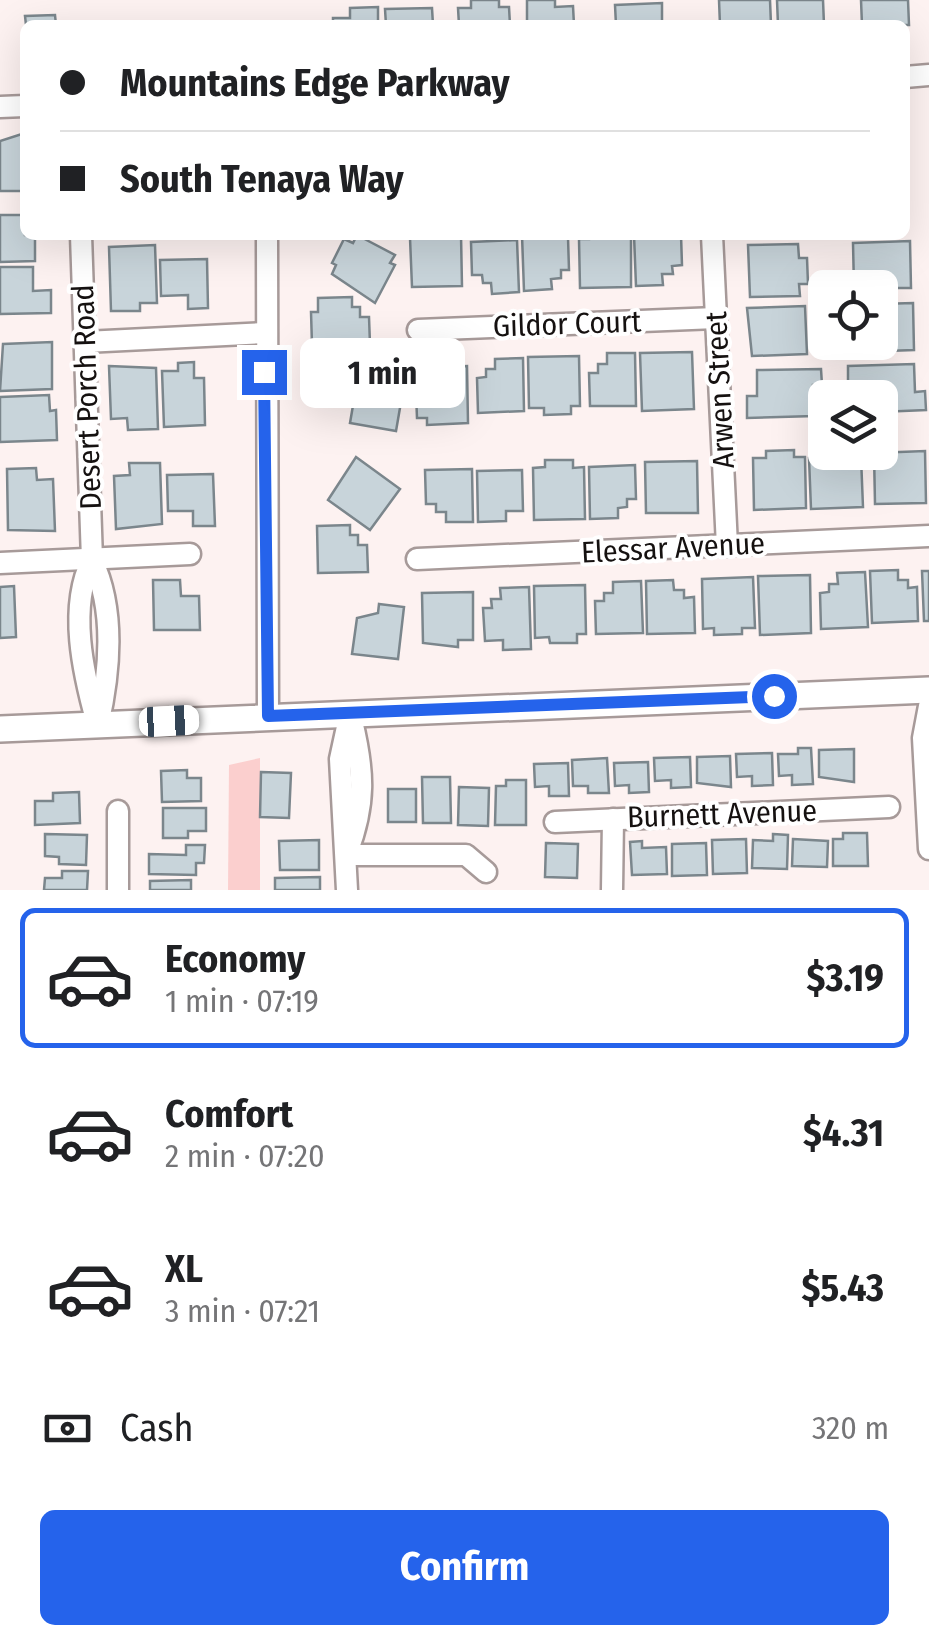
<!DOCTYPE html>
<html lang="en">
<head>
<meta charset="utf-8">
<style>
  body { margin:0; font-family:"Fira Sans Condensed",sans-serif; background:#f2f2f2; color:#202124; height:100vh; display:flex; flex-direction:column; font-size:38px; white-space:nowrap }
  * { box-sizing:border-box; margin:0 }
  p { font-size:32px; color:#757577 }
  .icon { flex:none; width:55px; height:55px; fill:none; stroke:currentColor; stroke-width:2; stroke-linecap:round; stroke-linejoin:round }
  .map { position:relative; height:890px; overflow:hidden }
  .side { display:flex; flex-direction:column; background:#fff; flex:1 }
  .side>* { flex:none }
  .top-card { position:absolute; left:20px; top:20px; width:890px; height:220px; border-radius:15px; box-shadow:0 10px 40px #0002; display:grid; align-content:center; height:220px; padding:0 40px; background:#fff }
  .fabs { position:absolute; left:808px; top:270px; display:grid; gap:20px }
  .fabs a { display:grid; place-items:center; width:90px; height:90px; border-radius:15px; background:#fff; box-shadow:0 10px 40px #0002; font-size:50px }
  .end { position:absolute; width:45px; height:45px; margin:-22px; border:12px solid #2563eb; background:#fff; box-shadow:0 0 0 5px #fff }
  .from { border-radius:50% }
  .bubble { position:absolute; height:70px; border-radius:15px; background:#fff; box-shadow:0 10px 40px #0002; font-size:32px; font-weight:700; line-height:70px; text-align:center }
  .car { position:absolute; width:30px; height:60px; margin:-30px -15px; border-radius:12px; box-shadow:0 0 8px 2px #0007; background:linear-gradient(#fff 24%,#345 0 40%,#fff 0 76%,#345 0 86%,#fff 0) }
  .top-card b { display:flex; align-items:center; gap:35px; height:95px; font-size:38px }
  .top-card b+b { border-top:2px solid #e0e0e0 }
  .top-card i { width:25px; height:25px; background:#202124 }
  ul { padding:18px 0 0; list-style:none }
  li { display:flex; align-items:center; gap:30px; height:140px; margin:0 20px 15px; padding:0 20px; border:5px solid transparent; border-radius:15px }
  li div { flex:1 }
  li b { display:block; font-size:38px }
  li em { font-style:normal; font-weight:700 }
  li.selected { border-color:#2563eb }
  li>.icon { width:90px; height:90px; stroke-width:1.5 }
  .pay { display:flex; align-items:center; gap:25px; height:110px; padding:0 40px; font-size:38px }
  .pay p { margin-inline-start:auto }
  .action { display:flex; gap:20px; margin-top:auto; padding:20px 40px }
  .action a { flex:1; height:115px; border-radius:15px; background:#2563eb; color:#fff; font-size:40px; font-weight:700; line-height:115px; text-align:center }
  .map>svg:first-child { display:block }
  .green { fill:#fbcfce }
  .building { fill:#c8d4da; stroke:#7b868c; stroke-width:2.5 }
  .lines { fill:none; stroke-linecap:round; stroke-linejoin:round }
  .minor-casing { stroke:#a79a99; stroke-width:25 }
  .tertiary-casing { stroke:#a79a99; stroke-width:30 }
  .minor { stroke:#fff; stroke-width:20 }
  .tertiary { stroke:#fff; stroke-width:25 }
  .route { stroke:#2563eb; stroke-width:12 }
  .labels { text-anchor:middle; stroke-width:8; stroke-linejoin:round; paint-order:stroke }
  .street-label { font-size:30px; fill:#151110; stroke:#fff }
</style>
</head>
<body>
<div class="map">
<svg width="929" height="890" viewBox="0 0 929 890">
  <rect width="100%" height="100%" fill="#fdf2f1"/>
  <polygon class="green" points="260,758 260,890 228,890 229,765"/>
  <g class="building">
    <polygon points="471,0 499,0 499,7 509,7 510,25 459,25 458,8 471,8"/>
    <polygon points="527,0 555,0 555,7 573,6 574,25 527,25"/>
    <polygon points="719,0 770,0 771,25 720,25"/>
    <polygon points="777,0 823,0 824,25 778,25"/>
    <polygon points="861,0 908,0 909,25 862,25"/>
    <polygon points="662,3 662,25 616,25 615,5"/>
    <polygon points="378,7 378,25 333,25 333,18 350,18 350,8"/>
    <polygon points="432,8 433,25 386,25 385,9"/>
    <polygon points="55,15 56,25 26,25 25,16"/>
    <polygon points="25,133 25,191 0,191 0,141"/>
    <polygon points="0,215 25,215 25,235 50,235 35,236 35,261 0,262"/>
    <polygon points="357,235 395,255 390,263 395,265 375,303 332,274 336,265 332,263 344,239 353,243"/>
    <polygon points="419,235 461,235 462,286 412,287 410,238"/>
    <polygon points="522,235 568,237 569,270 561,270 561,278 551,279 552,289 524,291"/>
    <polygon points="589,235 631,236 631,287 580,288 579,239 589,239"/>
    <polygon points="634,235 681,235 682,265 672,266 673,274 662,274 663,285 636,286"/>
    <polygon points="517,240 519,292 492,294 491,283 483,283 482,275 472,275 471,242"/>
    <polygon points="910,241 911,288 854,288 853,243"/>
    <polygon points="798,244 799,258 807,258 808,284 799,284 800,296 750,297 748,245"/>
    <polygon points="155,245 157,303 140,303 140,311 111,311 109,247"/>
    <polygon points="207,259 208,308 188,309 188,295 161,296 160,260"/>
    <polygon points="0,267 33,267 33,291 51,290 51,313 0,314"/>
    <polygon points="352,297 352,307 360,307 360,317 369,317 370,344 312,345 311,312 318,312 318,298"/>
    <polygon points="913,303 914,350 858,352 858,342 880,342 880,304"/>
    <polygon points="805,306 807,354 752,356 747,308"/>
    <polygon points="52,342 52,389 0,391 3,344"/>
    <polygon points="692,352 694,409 642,411 640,353"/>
    <polygon points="607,353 635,353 636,406 590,406 589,373 598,373 598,364 607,364"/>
    <polygon points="579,356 580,406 571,406 571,414 544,415 544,408 529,408 528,357"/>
    <polygon points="523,358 524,411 478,413 477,378 486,377 486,369 495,369 495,359"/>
    <polygon points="194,362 194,378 204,378 205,425 164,427 162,371 178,371 178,363"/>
    <polygon points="914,364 915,392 925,391 926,410 880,412 880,398 858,398 857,384 848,384 848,366"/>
    <polygon points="109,366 156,368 158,429 128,430 127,418 111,419"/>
    <polygon points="467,366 468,423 427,425 427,418 417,418 415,368"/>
    <polygon points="821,369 822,385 813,385 814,416 747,418 747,396 757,396 757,370"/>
    <polygon points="379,374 405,379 396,431 350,423 356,388 366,390 367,382 377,384"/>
    <polygon points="49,395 50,411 56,410 57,440 0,442 0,397"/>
    <polygon points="794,450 794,457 805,457 806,508 754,510 753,458 766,458 766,451"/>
    <polygon points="822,450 861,457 863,507 811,509 809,458 822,457"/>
    <polygon points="925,451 926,503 875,504 874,453"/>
    <polygon points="356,457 400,489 370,530 328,500"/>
    <polygon points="545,460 573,460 573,468 584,467 585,519 534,520 533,468 545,467"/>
    <polygon points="697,461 698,513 646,513 645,462"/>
    <polygon points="129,463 160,463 162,524 116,529 114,476 130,475"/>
    <polygon points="635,465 636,499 627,499 627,507 618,508 618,518 590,519 589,467"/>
    <polygon points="36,468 37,480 53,479 55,531 8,530 7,469"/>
    <polygon points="472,469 473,522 446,522 446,512 436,512 436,504 426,504 425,470"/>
    <polygon points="522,470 523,511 506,511 506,521 478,522 477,471"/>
    <polygon points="213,474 215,526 193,526 193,511 168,511 167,475"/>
    <polygon points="350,525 350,535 358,535 358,545 367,545 368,572 318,573 317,526"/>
    <polygon points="898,570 898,580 908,580 908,588 917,587 918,621 872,623 870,571"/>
    <polygon points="922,571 929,571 929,621 924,621"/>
    <polygon points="865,572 868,627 821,629 820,593 829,592 829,584 838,584 837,573"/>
    <polygon points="810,575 811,633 760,635 758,576"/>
    <polygon points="753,577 755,628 742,628 742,634 714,635 714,628 703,629 702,579"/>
    <polygon points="153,580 180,580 181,596 199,596 200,630 154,630"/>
    <polygon points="673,580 674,590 684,590 684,598 694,597 695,633 647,634 646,581"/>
    <polygon points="641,581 643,633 596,634 595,601 604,601 604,593 613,593 613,582"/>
    <polygon points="585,585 586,634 577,634 577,643 550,643 549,637 535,638 534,586"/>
    <polygon points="14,586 16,637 0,638 0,587"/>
    <polygon points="529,587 531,649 503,650 503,640 485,641 483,608 492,608 491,599 501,599 500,588"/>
    <polygon points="473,592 473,640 458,640 458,647 423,643 422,593"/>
    <polygon points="379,604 404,607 398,659 352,654 357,618 378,613"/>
    <polygon points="798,748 811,748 813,784 792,785 792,775 779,776 778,754 798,754"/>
    <polygon points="854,749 854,782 819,777 819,750"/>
    <polygon points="772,753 773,785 752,786 752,776 737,777 736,754"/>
    <polygon points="730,756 731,787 697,783 697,757"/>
    <polygon points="690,757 691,787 671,788 671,780 655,781 654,758"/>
    <polygon points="607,758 609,793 588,793 588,786 573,786 572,760"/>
    <polygon points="648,762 649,792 629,793 629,785 615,786 614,763"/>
    <polygon points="568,763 569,796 549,796 549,786 535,787 534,764"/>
    <polygon points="187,770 187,778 201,778 201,801 162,802 161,771"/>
    <polygon points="261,772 291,773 289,818 260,817"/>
    <polygon points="422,777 450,777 451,823 423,823"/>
    <polygon points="506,780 526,780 526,825 495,825 496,786 506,786"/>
    <polygon points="459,787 489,788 488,826 458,825"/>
    <rect x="388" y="789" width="28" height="33"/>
    <polygon points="79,792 80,823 35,825 35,801 53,801 53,793"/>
    <polygon points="163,808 206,808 206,831 188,831 188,838 163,838"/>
    <polygon points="843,833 867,833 868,866 833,866 833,839 843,839"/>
    <polygon points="45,834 87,835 86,865 59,864 59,857 45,856"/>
    <polygon points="773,834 788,835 787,869 752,868 753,840 773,841"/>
    <polygon points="746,839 747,873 713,874 712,840"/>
    <polygon points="793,839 828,841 827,867 792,866"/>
    <polygon points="319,840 319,870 280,870 279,841"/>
    <polygon points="642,841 642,848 666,847 667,874 632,875 630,842"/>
    <polygon points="546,843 578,844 577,878 545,877"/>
    <polygon points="706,843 707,875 672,876 672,844"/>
    <polygon points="186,845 205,845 204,863 196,863 196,875 149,874 149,854 186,855"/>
    <polygon points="62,871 88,871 87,890 44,890 45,878 62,878"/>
    <polygon points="320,877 320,890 275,890 275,878"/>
    <polygon points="191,880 191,890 150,890 150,881"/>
  </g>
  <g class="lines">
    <defs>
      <g id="minor">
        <polyline points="905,77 929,75"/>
        <polyline points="0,107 25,106"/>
        <path d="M81 235 92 560C116 610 110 672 98 725"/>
        <polyline points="267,235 268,716"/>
        <polyline points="712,235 727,546"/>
        <polyline points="418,330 716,318"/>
        <polyline points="85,342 264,333"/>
        <polyline points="417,559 929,536"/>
        <path d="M92 560C68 607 83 673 97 723"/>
        <polyline points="0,563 190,554"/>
        <polyline points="929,706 923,738 929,849"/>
        <polyline points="118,811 118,890"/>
        <polyline points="555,822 889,807"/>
        <path d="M347 853C366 804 364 771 352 721"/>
        <polyline points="347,855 466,855 486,872"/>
        <polyline points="347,890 340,759 350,713"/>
        <polyline points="612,890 613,819"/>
      </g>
      <polyline id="tertiary" points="0,729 929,690"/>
    </defs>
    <use href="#minor" class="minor-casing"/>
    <use href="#tertiary" class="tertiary-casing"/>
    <use href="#minor" class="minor"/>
    <use href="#tertiary" class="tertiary"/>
  </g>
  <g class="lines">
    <polyline class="route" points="264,372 268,716 774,696"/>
  </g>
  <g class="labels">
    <g class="street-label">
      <text transform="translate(567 324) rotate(-2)" y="10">Gildor Court</text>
      <text transform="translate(720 390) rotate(-93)" y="10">Arwen Street</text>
      <text transform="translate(87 397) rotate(-92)" y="10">Desert Porch Road</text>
      <text transform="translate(673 548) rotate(-3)" y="10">Elessar Avenue</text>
      <text transform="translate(722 814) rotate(-2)" y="10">Burnett Avenue</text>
    </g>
  </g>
</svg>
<div class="fabs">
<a><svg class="icon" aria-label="locate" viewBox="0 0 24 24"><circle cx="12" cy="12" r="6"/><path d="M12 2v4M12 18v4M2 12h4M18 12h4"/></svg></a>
<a><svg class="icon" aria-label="layers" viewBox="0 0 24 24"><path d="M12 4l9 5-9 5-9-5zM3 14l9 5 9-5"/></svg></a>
</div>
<i class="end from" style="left:774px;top:696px"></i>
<i class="end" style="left:264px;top:372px"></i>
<div class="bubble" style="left:300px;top:338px;width:165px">1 min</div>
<i class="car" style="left:169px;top:721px;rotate:87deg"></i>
<div class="top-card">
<b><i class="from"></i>Mountains Edge Parkway</b>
<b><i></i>South Tenaya Way</b>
</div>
</div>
<section class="side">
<ul>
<li class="selected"><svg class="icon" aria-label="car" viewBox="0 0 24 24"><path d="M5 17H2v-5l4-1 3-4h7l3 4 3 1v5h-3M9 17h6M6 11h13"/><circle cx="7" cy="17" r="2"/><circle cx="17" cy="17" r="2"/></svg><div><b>Economy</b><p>1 min · 07:19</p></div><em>$3.19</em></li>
<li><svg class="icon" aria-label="car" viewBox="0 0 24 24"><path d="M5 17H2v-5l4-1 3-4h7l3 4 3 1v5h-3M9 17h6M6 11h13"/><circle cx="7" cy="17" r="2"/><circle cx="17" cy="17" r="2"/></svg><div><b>Comfort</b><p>2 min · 07:20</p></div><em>$4.31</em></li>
<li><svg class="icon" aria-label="car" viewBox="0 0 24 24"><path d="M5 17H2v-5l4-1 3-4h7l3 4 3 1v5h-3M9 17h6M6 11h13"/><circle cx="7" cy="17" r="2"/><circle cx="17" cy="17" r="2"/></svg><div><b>XL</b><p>3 min · 07:21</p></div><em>$5.43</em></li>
</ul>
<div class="pay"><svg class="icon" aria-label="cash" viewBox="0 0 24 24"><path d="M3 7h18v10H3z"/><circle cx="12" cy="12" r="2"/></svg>Cash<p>320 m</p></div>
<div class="action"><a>Confirm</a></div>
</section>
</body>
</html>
